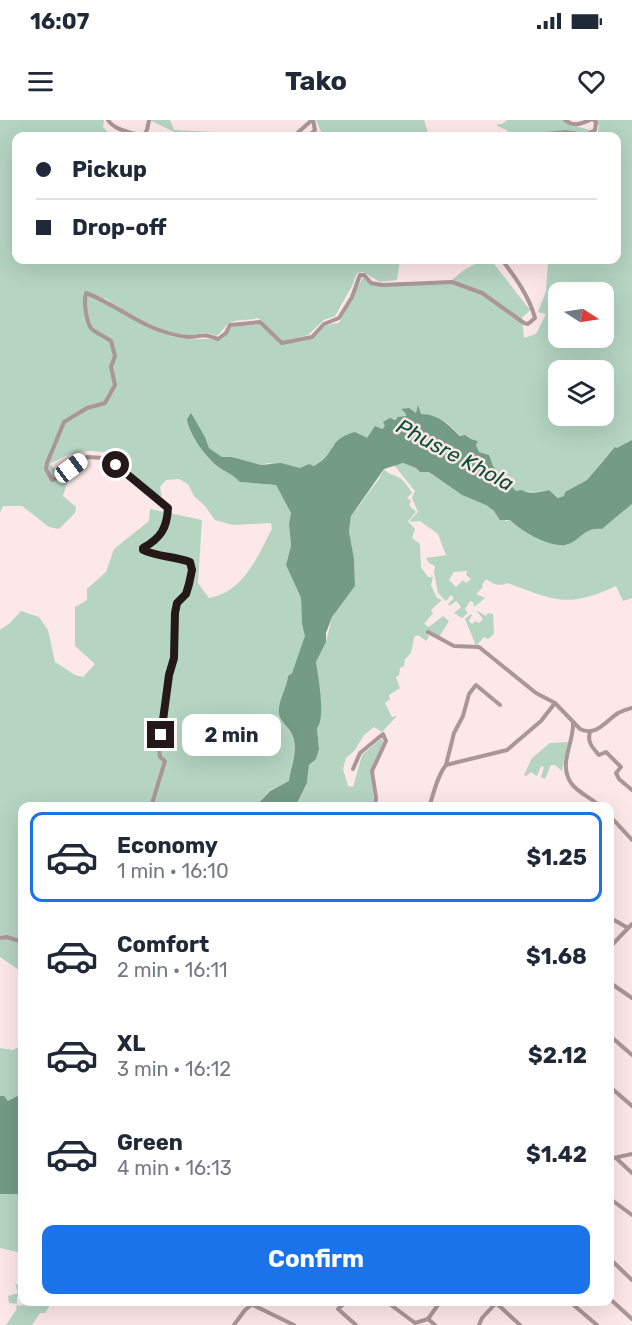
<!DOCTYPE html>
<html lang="en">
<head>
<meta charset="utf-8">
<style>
  body { margin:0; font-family:Rubik,sans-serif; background:#f2f2f3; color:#1f2937; height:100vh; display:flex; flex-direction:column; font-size:22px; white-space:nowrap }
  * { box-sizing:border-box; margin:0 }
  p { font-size:20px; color:#747a83 }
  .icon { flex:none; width:33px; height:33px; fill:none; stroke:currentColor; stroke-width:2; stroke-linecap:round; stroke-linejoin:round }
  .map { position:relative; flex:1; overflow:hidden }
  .sheet { position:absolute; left:18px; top:682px; width:596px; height:504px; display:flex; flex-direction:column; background:#fff; border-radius:12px; box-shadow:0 6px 24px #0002 }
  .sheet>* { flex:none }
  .top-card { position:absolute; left:12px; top:12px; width:609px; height:132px; border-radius:12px; box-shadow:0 6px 24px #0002; display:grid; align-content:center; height:132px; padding:0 24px; background:#fff }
  .needle { width:39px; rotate:102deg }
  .fabs { position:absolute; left:548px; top:162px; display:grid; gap:12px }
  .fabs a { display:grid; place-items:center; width:66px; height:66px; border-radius:12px; background:#fff; box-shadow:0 6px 24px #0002; font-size:30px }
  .end { position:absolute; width:27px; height:27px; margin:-14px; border:8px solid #241819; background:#fff; box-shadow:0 0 0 3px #fff }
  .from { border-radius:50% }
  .bubble { position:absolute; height:42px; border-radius:12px; background:#fff; box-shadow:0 6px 24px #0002; font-size:20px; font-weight:700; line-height:42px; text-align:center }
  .car { position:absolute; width:18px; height:36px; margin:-18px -9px; border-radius:8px; box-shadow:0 0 4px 2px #0007; background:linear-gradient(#fff 24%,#345 0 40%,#fff 0 76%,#345 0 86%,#fff 0) }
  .top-card b { display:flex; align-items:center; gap:21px; height:57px; font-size:22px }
  .top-card b+b { border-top:2px solid #e0e1e3 }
  .top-card i { width:15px; height:15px; background:#1f2937 }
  ul { padding:10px 0 0; list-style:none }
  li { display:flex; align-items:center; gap:18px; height:90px; margin:0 12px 9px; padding:0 12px; border:3px solid transparent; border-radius:12px }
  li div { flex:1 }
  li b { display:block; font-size:22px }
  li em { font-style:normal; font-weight:700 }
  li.on { border-color:#1a73e8 }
  li>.icon { width:54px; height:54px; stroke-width:1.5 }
  .action { display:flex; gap:12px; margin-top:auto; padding:12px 24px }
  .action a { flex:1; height:69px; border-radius:12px; background:#1a73e8; color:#fff; font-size:24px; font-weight:700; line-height:69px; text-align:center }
  .status { display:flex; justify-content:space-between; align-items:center; height:42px; padding:0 30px; background:#fff; direction:ltr }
  .status svg { height:16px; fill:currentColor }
  header { display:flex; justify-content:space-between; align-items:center; height:78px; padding:0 24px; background:#fff; font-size:27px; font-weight:700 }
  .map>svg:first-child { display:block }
  .green { fill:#b5d4c2; fill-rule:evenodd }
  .water { fill:#739b85 }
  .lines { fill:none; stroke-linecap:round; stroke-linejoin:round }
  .street { stroke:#ab9697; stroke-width:4 }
  .route { stroke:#241819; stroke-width:8 }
  .labels { text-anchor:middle; stroke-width:5; stroke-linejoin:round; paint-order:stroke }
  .water-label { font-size:21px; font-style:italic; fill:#055134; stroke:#fde8e9 }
</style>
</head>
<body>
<div class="status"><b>16:07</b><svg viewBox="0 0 49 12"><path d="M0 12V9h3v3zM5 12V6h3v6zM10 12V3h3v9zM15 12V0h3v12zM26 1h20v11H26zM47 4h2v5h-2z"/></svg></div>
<header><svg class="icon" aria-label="menu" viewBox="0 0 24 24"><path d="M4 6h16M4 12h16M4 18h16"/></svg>Tako<svg class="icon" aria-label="heart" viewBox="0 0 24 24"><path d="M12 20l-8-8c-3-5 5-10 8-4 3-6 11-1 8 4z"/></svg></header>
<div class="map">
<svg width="632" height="1205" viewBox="0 0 632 1205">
  <rect width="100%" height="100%" fill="#fde8e9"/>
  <g class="green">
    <path d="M0 0H104L103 7 109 13 124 16H16V140H400L397 160 380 162 363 152 357 153 352 166 335 196 324 200 308 215 283 221 258 198C249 201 239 199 232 202 225 204 223 212 216 216 202 209 198 217 184 215 155 210 128 195 105 178L104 181C125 194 161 218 186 219 198 220 207 218 219 220L230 207 259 204 282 225 313 218 326 205 339 203 363 157 370 164 448 163 464 150 482 140H491L530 190 522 198 524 218 536 214 546 194 538 192 546 171 548 140H616V16H597L599 6 595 0H632V320L607 336 587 360 565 372 564 376 559 378 549 370 536 372 516 371 493 346 489 335 479 332 476 325 478 321 471 319 465 315 461 316 447 303 421 294 418 287 416 293 401 290 406 294V296L383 302 386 306 367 318 333 325C331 336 324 341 314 346L309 344 300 348 268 343 261 345 232 337H222L209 328 205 317 190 293C196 314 200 336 220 348 228 353 233 355 240 362L276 365 291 393 289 404 291 426 286 445 301 478 302 504 306 516 292 553 288 556C287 568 277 583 279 594 280 603 289 607 292 614 299 631 290 645 290 661L270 670 255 687H22V852L0 837V510L10 503 21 491 39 497 48 510 55 542 75 555 83 557 95 544 75 526V487L87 480V469L106 452 114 429 149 401 150 389 202 400 198 463 209 478C244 472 257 437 272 409L271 403 233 405 215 400 205 386 194 376 188 364 179 359 166 360 160 367 162 377C155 374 146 371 141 366 134 360 131 349 124 343 102 324 72 330 50 344L67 363 63 376 76 387 75 393 59 409 49 407 22 386H3L0 393ZM558 172H603V218H558ZM558 250H603V296H558Z"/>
    <polygon points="149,0 170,0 174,10 236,13 242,16 183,16"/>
    <polygon points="316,0 424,0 429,16 323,16"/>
    <polygon points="507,0 563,0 568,4 590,10 587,14 582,12 534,13 525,16 509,14 507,10 497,6 498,4 502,4"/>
    <path d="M403 343 416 348 420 352H429L462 375 486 385 506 401 510 400C521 411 548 427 565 425 581 422 582 407 602 409L632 384V478L623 481 616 466C567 489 554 480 507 463 499 467 493 464 486 459L482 465 483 467 476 474 485 478 474 487 473 482 470 481 465 489 468 493 462 498 454 493 461 487 456 481 450 486 448 484 454 478 451 475 446 481 438 473 434 452 435 446 429 443 426 438 446 435 438 414 420 401 411 402 410 400 418 392 412 378 415 371 394 345ZM467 451 466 455 471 459 466 463 463 460 456 467 449 460 454 452Z"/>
    <path d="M384 349C389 355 392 354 398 357 404 360 409 368 412 373L407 378 411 381 409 385 416 392 408 401 415 409 412 418 420 424 421 447 428 457H433L431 465 437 478 442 480 431 490 433 493 424 504 429 507 443 496 449 501 439 517 427 513 429 517 426 521 418 515 414 517 411 533 405 539 404 546 400 548 399 555 396 557 400 568 389 575 390 579 385 583 392 597 397 596 382 612 374 607 364 615 355 630 346 638 343 649 348 666 353 667 362 635 382 618 384 624 371 651 374 687H295L307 663 309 645 316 639 319 629 317 608 320 580 316 542 326 522 332 497 355 466 354 439 349 411 351 396 379 359Z"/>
    <polygon points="476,490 486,496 488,493 493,494 494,514 488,519 484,517 476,526 465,499 471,494 472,495 469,501 472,504 475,501 479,503 483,499"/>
    <polygon points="568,622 562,651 555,645 551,645 545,659 541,657 544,647 541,646 537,656 531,652 526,656 524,655 532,638 550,623"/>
    <polygon points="22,925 22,980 17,976 8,981 4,976 0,976 0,928 13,930"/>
    <polygon points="18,1073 22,1074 22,1133 0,1128 0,1074"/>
    <polygon points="15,1162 17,1165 22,1165 22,1174 17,1177 17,1184 19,1186 26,1184 25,1182 52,1182 45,1193 40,1193 32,1205 6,1205 16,1190 17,1184 9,1183 8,1176 18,1173"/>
  </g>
  <g class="water">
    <path d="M418 285 421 294C438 294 449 305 460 316L465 315 471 319 478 321 476 325 479 332 489 335 493 346 516 371 522 370C529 375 540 372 549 370L558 378 564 376 565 372 587 360 615 327 617 328 632 320V384L602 409C582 407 581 422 565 425 548 427 521 411 510 400H500L494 391 486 385 462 375 429 352H420L416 348 403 343 384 349 351 396 349 411 354 439 355 466 332 497 326 513V522L316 542C318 556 326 597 317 608L319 629 316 639 309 645 307 663 295 687H255L270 671 289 661C291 645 299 630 292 614 289 607 280 602 279 594 277 582 287 568 288 556L292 553 305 516 302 504 301 478 286 445 291 426 289 404 291 393 276 365 240 362C231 353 225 352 217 346 205 336 189 314 187 299L191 293 205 317 209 328 222 337H232L261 345 281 343 300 348 309 344 314 346C338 333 326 320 355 312L367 318 375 306 382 309 385 306 383 302 390 298 395 300 398 297 406 296V294L401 289 409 288 416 293Z"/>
    <polygon points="0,976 4,976 8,981 17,976 22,980 22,1074 0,1074"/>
  </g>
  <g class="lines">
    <g class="street">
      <path d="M108 0C115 11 131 12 143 16L147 10 149 0"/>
      <path d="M565 0C574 7 580 4 590 0"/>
      <polyline points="294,16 312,0"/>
      <polyline points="309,16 315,10 313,0"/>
      <polyline points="529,16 565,12 586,15 595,10 596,2 594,0"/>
      <path d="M428 512 454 526 479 527 536 573 555 583 580 609C596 617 606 601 618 593 622 591 628 589 632 588"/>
      <path d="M573 603C574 623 558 643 571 663 578 673 592 678 601 687"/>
      <path d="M590 612C587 622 592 627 599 635L606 632 621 647 616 653 619 659 632 670"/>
      <polyline points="446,645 454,613 463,596 469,574 476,565 500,585"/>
      <polyline points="353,649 360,633 383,614 386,621 372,651 376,678 375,687"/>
      <path d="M151 687 165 641 160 637 159 627 169 555 174 539 175 493 177 483 185 474 189 464 193 450 190 442C174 437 158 437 143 430V428C161 418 167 408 168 388L116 345 104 338 87 337 60 357 52 360 46 349 47 343 64 302 87 288 105 283 115 265 111 247 115 236 111 221C94 209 90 215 86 193 85 185 84 181 86 173 108 181 127 196 149 206 160 211 178 217 190 217 205 216 201 213 218 219L226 213 230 205 260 202 282 223 312 217 324 204 339 198 352 177 360 155H364L371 163 382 165 452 162 482 173 524 203 528 204 535 198C529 176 515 157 502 140"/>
      <path d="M429 687C434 673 437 656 446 645L507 630 541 601 555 583"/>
      <polyline points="609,695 632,720"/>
      <polyline points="609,800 614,800 628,808"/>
      <polyline points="0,818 7,817 22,822"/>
      <polyline points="609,828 632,804"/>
      <polyline points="609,862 632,878"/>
      <polyline points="609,915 632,935"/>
      <polyline points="609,966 632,986"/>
      <polyline points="616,1038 632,1053"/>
      <polyline points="609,1039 632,1034"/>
      <polyline points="609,1078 632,1095"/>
      <polyline points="609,1138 632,1160"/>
      <polyline points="609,1178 632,1199"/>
      <polyline points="346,1182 338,1189 356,1205"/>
      <polyline points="387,1182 415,1203 428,1199 440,1182"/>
      <polyline points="495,1182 520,1205"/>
      <polyline points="570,1182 597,1205"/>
      <polyline points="253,1185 294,1205"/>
      <polyline points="428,1199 435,1205"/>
      <polyline points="234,1205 245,1190 255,1182"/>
      <polyline points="479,1205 482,1198 496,1183"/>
    </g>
  </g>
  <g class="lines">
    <path class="route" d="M116 345 168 388C167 408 161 418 143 428V430C158 437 174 436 190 442L192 450 189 464 186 474 177 483 175 493 174 538 169 555 161 615"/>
  </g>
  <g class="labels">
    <g class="water-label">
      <text transform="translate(455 335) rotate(28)" y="7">Phusre Khola</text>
    </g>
  </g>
</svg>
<div class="fabs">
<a><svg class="needle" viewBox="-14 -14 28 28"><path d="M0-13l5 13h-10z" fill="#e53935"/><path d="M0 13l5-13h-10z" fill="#747a83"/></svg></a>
<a><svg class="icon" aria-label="layers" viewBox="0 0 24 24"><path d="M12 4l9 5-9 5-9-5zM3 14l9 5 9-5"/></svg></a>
</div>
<i class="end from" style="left:116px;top:345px"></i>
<i class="end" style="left:161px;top:615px"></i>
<div class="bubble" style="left:182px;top:594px;width:99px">2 min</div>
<i class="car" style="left:71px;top:348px;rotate:53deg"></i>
<div class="top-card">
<b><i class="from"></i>Pickup</b>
<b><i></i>Drop-off</b>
</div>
<section class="sheet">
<ul>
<li class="on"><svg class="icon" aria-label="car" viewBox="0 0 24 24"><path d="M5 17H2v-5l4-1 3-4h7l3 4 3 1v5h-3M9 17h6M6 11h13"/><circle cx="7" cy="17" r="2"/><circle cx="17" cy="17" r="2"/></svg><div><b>Economy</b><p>1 min · 16:10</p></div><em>$1.25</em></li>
<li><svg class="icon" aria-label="car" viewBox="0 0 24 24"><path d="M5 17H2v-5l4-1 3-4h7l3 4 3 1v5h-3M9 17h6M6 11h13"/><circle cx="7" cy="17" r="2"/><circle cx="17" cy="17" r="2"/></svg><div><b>Comfort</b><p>2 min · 16:11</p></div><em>$1.68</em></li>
<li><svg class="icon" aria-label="car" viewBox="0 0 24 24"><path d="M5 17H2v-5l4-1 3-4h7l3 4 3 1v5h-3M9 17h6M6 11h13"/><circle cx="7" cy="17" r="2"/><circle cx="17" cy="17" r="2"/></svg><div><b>XL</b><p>3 min · 16:12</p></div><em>$2.12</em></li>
<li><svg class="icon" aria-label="car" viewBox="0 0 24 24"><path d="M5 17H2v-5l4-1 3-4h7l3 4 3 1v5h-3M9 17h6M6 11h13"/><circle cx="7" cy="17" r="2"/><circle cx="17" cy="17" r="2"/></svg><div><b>Green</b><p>4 min · 16:13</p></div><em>$1.42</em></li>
</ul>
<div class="action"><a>Confirm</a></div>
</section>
</div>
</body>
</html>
